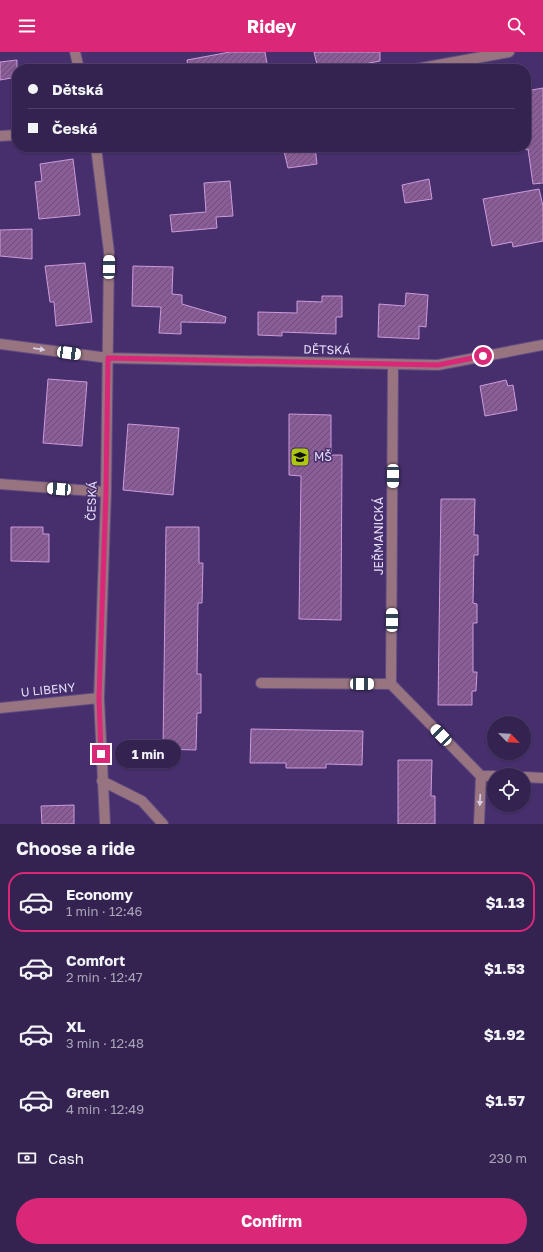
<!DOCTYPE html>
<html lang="en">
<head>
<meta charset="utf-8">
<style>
  body { margin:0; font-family:"Golos Text",sans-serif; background:#3c2b58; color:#f1f3f6; height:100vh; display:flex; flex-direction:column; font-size:15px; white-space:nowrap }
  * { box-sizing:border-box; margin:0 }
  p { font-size:13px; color:#a9a4b7 }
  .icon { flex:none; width:22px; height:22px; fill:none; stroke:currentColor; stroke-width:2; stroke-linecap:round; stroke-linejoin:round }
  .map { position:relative; height:772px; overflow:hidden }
  .sheet { display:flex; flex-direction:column; background:#342351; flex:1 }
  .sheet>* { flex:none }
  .guide { position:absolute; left:12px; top:12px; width:519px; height:88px; border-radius:16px; box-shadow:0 1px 3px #0004,0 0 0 1px #4e4068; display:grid; align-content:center; height:88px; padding:0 16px; background:#342351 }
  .needle { width:26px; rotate:115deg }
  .fabs { position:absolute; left:487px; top:664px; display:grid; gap:8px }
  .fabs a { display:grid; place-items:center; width:44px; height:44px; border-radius:50%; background:#342351; box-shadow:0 1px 3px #0004,0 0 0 1px #4e4068; font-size:20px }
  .end { position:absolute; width:18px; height:18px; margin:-9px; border:5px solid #db2777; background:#fff; box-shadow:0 0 0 2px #fff }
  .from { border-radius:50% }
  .bubble { position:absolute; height:28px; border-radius:14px; background:#342351; box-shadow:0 1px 3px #0004,0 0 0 1px #4e4068; font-size:13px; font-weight:700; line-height:28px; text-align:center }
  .car { position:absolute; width:12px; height:24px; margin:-12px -6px; border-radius:5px; box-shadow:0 0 3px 1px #0007; background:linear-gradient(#fff 24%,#345 0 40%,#fff 0 76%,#345 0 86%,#fff 0) }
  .guide b { display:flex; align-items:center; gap:14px; height:38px; font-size:15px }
  .guide b+b { border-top:1px solid #4e4068 }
  .guide i { width:10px; height:10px; background:#f1f3f6 }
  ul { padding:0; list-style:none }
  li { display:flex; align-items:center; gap:12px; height:60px; margin:0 8px 6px; padding:0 8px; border:2px solid transparent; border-radius:16px }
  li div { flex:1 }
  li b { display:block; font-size:15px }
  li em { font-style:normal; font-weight:700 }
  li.selected { border-color:#db2777 }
  li>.icon { width:36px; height:36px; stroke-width:1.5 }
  h2 { padding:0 16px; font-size:18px; line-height:48px }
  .pay { display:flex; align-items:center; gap:10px; height:44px; padding:0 16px; font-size:15px }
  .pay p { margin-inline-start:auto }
  .action { display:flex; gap:8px; margin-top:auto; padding:8px 16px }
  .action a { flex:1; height:46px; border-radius:24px; background:#db2777; color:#fff; font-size:16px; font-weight:700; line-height:46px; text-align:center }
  header { display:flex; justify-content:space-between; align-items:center; height:52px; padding:0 16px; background:#db2777; color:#fff; font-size:18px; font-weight:700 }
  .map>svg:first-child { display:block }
  .building { fill:url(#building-hatch); stroke:#cb9bd9 }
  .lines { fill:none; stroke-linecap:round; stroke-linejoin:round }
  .minor-casing { stroke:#604b83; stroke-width:12 }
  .minor { stroke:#97747f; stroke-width:10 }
  .oneway { fill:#dacee8 }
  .route { stroke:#db2777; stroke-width:5 }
  .labels { text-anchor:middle; stroke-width:3; stroke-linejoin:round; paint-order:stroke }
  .street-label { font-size:12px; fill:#e6defb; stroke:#462f6c }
  .poi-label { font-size:12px; fill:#e6defb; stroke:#462f6c; text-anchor:start }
</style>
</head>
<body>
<header><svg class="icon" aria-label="menu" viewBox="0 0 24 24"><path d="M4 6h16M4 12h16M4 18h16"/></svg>Ridey<svg class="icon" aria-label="search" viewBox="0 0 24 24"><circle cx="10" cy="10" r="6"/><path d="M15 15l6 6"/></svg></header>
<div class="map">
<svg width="543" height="772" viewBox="0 0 543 772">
  <defs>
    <pattern id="building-hatch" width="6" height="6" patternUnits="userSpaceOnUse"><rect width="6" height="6" fill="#8b5d98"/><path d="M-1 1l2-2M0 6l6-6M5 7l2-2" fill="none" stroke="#685072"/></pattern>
  </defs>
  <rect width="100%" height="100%" fill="#462f6c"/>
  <g class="building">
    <polygon points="230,0 265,0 268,17 188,17 187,8"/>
    <polygon points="314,0 380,0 380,9 338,17 318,17"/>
    <polygon points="17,8 17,25 0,28 0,10"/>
    <polygon points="543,36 543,131 533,132 528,97 526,98 526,39"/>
    <polygon points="283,95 315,95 317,112 288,116"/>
    <polygon points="73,107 80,163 39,167 35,130 42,129 40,112"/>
    <polygon points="429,127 432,147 405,151 402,133"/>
    <polygon points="230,129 233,164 216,165 217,176 172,180 170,163 206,160 204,131"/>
    <polygon points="539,137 543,154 543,189 513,195 512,190 492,194 483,147"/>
    <polygon points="32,177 32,207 0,204 0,178"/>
    <polygon points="85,211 92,270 56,274 54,250 50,250 45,214"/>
    <polygon points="133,214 173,215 172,242 182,243 182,252 226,265 225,271 181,270 181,282 159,281 161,255 132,254"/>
    <polygon points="406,241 428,243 426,275 419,274 419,287 378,285 379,252 405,254"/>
    <polygon points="322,244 342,244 342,265 336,265 336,282 282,280 282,284 258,283 258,260 297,261 297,249 322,250"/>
    <polygon points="48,327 87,330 82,394 43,391"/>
    <polygon points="506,328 508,334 513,333 517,358 485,364 480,334"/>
    <polygon points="289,362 331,363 331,403 342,403 341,568 299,567 301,424 289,423"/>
    <polygon points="128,372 179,376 173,443 123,438"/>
    <polygon points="441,447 475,447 474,483 478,483 478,503 474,503 473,551 477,552 477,571 473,571 473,620 477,620 476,639 472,639 472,653 438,653"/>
    <polygon points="11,475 43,475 43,482 49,482 49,510 11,509"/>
    <polygon points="166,475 199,475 199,511 203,511 202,551 198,551 197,622 201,622 201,661 197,661 196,698 163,697"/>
    <polygon points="251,677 363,679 362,713 326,712 326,716 286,716 286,711 250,711"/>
    <polygon points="398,708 432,708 431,744 435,744 435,772 398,772"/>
    <polygon points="74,753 74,772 42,772 41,754"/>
  </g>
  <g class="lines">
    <defs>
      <g id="minor">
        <polyline points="75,0 79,17"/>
        <polyline points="416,17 509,0"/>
        <polyline points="0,84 17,83"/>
        <polyline points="96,95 109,200 106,440 99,646 105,772"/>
        <polyline points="0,292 108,306 438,313 543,293"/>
        <polyline points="393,312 391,632 481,724 494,724"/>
        <polyline points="0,432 106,440"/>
        <polyline points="261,631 391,632"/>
        <polyline points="0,656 99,646"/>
        <polyline points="524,725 543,726"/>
        <polyline points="102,729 142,749 163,772"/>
        <polyline points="479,772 481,724"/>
      </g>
    </defs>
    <use href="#minor" class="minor-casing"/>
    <use href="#minor" class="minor"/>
  </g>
  <defs><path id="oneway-solid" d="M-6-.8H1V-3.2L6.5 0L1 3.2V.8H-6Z"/></defs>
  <g class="oneway">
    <use href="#oneway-solid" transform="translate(39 297) rotate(8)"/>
    <use href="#oneway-solid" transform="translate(480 748) rotate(93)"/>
  </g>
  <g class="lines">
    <polyline class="route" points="101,702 99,646 106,440 108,306 438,313 483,304"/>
  </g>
  <defs>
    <symbol id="school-square" viewBox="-11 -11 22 22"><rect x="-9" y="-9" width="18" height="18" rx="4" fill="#adc60f" stroke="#462f6c"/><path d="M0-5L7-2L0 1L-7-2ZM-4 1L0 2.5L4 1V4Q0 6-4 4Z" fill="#111"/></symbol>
  </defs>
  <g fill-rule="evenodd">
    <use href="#school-square" x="289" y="394" width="22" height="22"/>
  </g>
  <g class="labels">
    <g class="street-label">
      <text transform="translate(327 298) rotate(1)" y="4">DĚTSKÁ</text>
      <text transform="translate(92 449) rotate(-88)" y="4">ČESKÁ</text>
      <text transform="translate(379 484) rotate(-90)" y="4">JEŘMANICKÁ</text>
      <text transform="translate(48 638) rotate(-6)" y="4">U LIBENY</text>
    </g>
    <g class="poi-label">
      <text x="314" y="409">MŠ</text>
    </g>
  </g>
</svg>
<div class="fabs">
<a><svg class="needle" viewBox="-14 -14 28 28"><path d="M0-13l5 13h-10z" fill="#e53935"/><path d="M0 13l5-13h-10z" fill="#a9a4b7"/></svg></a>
<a><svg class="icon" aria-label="locate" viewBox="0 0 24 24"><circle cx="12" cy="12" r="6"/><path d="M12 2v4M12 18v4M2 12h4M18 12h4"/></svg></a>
</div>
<i class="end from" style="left:483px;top:304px"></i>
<i class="end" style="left:101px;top:702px"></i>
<div class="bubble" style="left:115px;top:688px;width:66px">1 min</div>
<i class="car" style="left:109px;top:215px;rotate:1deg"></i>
<i class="car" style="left:69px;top:301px;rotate:98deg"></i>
<i class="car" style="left:393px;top:424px;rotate:180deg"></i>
<i class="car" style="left:59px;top:437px;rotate:274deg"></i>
<i class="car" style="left:392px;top:568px;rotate:0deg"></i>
<i class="car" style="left:362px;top:632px;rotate:90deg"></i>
<i class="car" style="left:441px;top:683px;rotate:316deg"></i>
<div class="guide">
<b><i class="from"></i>Dětská</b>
<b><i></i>Česká</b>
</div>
</div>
<section class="sheet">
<h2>Choose a ride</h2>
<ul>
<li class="selected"><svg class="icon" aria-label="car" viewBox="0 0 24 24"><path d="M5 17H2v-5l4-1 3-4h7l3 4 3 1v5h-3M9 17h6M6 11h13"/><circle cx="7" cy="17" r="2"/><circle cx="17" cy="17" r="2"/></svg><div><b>Economy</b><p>1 min · 12:46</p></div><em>$1.13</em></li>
<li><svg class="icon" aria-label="car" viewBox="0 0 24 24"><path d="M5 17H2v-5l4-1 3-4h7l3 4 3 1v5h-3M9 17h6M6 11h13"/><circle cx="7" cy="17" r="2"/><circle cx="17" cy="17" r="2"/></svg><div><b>Comfort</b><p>2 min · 12:47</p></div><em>$1.53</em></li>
<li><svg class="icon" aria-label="car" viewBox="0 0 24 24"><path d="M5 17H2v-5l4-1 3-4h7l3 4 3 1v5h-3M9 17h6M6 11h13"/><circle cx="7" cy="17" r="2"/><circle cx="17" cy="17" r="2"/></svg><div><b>XL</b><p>3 min · 12:48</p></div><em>$1.92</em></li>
<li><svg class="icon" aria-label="car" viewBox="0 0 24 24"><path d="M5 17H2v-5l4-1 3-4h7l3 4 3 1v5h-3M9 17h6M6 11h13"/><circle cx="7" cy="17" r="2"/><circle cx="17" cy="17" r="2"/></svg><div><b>Green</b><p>4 min · 12:49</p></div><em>$1.57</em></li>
</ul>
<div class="pay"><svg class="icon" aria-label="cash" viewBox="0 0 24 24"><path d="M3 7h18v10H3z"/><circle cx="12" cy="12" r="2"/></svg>Cash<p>230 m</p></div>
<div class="action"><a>Confirm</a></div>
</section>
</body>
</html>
